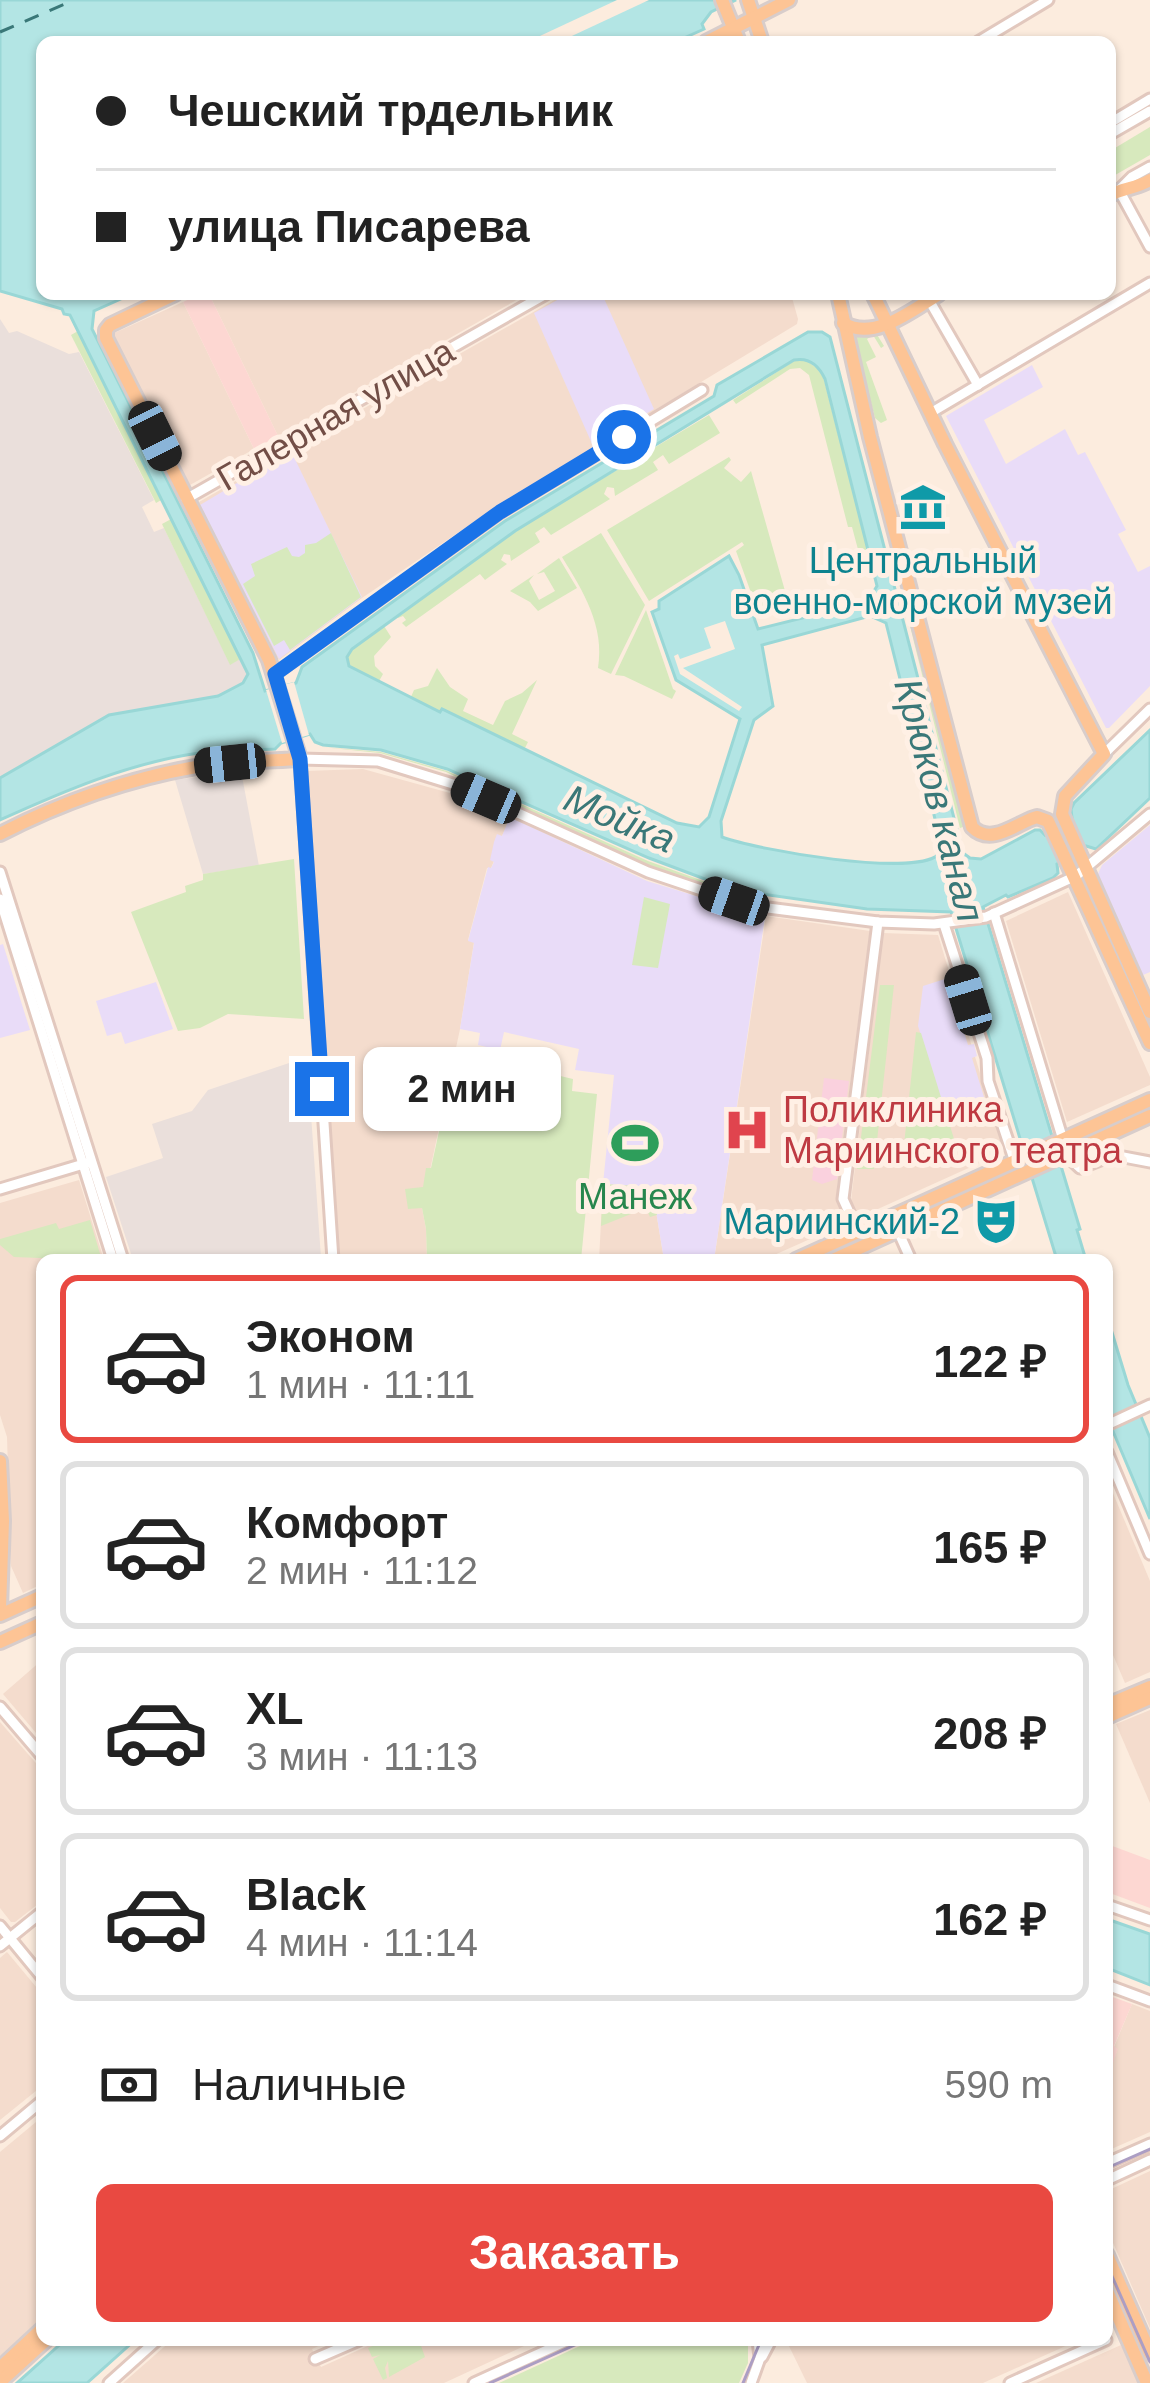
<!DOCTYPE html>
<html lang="ru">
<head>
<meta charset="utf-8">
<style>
  body { margin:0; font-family:Helvetica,sans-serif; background:#f6f6f6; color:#222; height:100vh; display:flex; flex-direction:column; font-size:45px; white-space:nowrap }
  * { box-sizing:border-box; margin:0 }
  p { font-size:39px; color:#767676 }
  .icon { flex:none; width:66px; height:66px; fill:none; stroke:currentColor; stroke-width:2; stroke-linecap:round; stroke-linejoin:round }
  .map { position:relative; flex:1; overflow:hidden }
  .sheet { position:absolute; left:36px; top:1254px; width:1077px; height:1092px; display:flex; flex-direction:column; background:#fff; border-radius:18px; box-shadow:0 3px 9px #0004 }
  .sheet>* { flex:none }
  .banner { position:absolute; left:36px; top:36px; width:1080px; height:264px; border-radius:18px; box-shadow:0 3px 9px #0004; display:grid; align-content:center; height:264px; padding:0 60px; background:#fff }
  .end { position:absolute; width:54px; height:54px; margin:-27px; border:15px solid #1a73e8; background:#fff; box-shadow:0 0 0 6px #fff }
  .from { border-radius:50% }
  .bubble { position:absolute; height:84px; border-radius:18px; background:#fff; box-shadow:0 3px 9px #0004; font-size:39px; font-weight:800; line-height:84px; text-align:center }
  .car { position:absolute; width:36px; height:72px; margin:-36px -18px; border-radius:15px; box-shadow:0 0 9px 3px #0007; background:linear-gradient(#222 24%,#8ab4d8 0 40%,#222 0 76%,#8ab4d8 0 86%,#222 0) }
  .banner b { display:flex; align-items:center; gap:42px; height:114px; font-size:45px }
  .banner b+b { border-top:3px solid #e0e0e0 }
  .banner i { width:30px; height:30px; background:#222 }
  ul { padding:21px 0 0; list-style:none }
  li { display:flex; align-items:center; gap:36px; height:168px; margin:0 24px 18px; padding:0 36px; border:6px solid #e0e0e0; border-radius:18px }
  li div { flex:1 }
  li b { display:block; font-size:45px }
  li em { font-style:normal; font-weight:800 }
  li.on { border-color:#e94941 }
  li>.icon { width:108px; height:108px; stroke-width:1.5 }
  .pay { display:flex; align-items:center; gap:30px; height:132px; padding:0 60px; font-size:45px }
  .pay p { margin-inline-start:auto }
  .cta { display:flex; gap:24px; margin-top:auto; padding:24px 60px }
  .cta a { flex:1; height:138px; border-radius:18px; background:#e94941; color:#fff; font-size:48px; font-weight:800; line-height:138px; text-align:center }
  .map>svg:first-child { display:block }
  .residential { fill:#f4dccd }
  .commercial { fill:#fdd7d2 }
  .industrial { fill:#eadfdb }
  .education { fill:#e9dcf8 }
  .medical { fill:#fad1de }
  .green { fill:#d7e9bd }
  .water { fill:#b3e5e4; stroke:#99d7d6; stroke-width:3; fill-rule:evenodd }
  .pier { fill:#fcecde }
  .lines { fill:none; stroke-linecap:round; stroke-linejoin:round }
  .ferry { stroke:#3a7878; stroke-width:3; stroke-dasharray:15 12; stroke-linecap:butt }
  .minor-casing { stroke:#e2c8be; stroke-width:15 }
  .major-casing { stroke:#d8cdcb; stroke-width:18 }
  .minor { stroke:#fff; stroke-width:9 }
  .major { stroke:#fdc495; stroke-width:12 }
  .tram { stroke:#ac9ec4; stroke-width:3 }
  .route { stroke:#1a73e8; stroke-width:15 }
  .labels { text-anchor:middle; stroke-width:10; stroke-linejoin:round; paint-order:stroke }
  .street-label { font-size:36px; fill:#724e46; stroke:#fff0e5 }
  .culture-label { font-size:36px; fill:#0d838f; stroke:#fff0e5 }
  .health-label { font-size:36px; fill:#be3a42; stroke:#fff0e5; text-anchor:start }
  .leisure-label { font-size:36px; fill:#27864d; stroke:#fff0e5 }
  .water-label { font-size:39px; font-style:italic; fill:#3a7878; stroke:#fff0e5 }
</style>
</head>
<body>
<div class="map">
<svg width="1150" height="2383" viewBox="0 0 1150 2383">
  <rect width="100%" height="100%" fill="#fcecde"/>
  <g class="residential">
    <polygon points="209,294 527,294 278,436"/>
    <polygon points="565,294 791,294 798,319 797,324 506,500 362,598 279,660 199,502"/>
    <polygon points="183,302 254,449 190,485 112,334"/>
    <polygon points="363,769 457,795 511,817 502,836 495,842 494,861 491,868 487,868 468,940 474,942 460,1029 422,1208 426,1229 427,1260 338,1260 305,771"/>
    <polygon points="1068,892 1150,1077 1150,1085 1067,1122 1006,921"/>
    <polygon points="766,916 870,931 838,1179 837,1198 846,1223 763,1260 714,1260"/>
    <polygon points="883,933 938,935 1004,1152 858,1218 851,1201"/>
    <polygon points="79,1180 104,1260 42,1260 42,1584 23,1593 11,1566 7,1437 0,1415 0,1203"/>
    <polygon points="603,1184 652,1187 664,1260 599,1260"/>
    <polygon points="1107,1479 1150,1581 1150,1672 1125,1683 1107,1641"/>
    <polygon points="42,1660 42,1740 3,1694"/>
    <polygon points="1150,1710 1150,1803 1116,1724"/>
    <polygon points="0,1722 42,1770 42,1901 15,1922 11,1922 0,1908"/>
    <polygon points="7,1952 42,1994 42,2086 0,2120 0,1958"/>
    <polygon points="1132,2004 1150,2011 1150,2132 1107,2151 1107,2067 1111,2065 1114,2047"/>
    <polygon points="42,2117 42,2317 0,2356 0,2152"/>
    <polygon points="1150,2171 1150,2328 1107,2229 1107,2191"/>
    <polygon points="172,2340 332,2340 312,2349 321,2367 381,2340 537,2340 444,2383 123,2383"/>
    <polygon points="786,2340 1079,2340 983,2383 807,2383"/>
    <polygon points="1121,2345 1138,2383 1036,2383"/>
  </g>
  <g class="commercial">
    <polygon points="200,294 209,294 278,436 254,449 183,302"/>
    <polygon points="1107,1844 1150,1860 1150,1908 1107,1892"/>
    <polygon points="1107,1995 1132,2004 1114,2046 1118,2049 1113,2063 1107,2067"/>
  </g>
  <g class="industrial">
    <polygon points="0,319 9,333 17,331 69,354 79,352 154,500 142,507 154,532 164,528 230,664 242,658 248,674 243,683 218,696 109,715 0,778"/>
    <polygon points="241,771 259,866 203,874 175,780"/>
    <polygon points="307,1057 321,1258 133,1260 106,1177 163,1158 152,1124 192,1111 208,1090"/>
  </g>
  <g class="education">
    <polygon points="568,294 602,294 654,409 593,446 534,313"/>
    <polygon points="1032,365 1043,387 984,420 1006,464 1065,429 1078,455 1085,452 1126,530 1118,534 1138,572 1150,566 1150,686 1109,728 1106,728 946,416"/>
    <polygon points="291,451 362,597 279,659 200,505"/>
    <polygon points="510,817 647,881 765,917 714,1260 664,1260 652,1187 603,1184 614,1075 575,1070 579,1049 504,1032 500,1050 478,1045 480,1033 460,1029 474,943 468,941 488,867 491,868 494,862 490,860 494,842 497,834 502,836"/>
    <polygon points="1150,825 1150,972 1143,975 1098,874 1102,865"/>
    <polygon points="3,944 30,1030 0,1038 0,945"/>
    <polygon points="948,978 968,1045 974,1044 977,1056 972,1058 987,1107 947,1118 918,1026 923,986"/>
    <polygon points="156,982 173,1029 125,1044 121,1032 107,1036 96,1001"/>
  </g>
  <polygon class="medical" points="824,1078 849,1081 837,1179 822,1184 812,1180"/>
  <g class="green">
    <polygon points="1150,127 1150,155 1110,178 1110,151"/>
    <polygon points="78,331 163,499 156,503 71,335"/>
    <polygon points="876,333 884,346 881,348 873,335 867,339 876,357 866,362 887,420 881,423 875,418 854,336"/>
    <polygon points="805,360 820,370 824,380 873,570 864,572 852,527 848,527 809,375 800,368 790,369 736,404 733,400 794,361"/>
    <polygon points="709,415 720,433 669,464 663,455 653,462 658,470 615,496 614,488 607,487 604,494 610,499 551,535 544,527 535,533 540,542 511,561 510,555 504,554 501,560 507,564 485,580 480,574 406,627 402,623 406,620 403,616 398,618 397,616 515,531"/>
    <polygon points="729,457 731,460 724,468 741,482 751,471 789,605 759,615 736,551 744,545 742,542 649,601 607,530"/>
    <polygon points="173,518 242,658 230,665 162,524"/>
    <polygon points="331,533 361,597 290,650 284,640 274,646 243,584 255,576 251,564 287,547 292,556 299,557 305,553 305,545 316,543"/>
    <path d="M601 533 645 605 611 674 598 668C605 626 583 591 562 557Z"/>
    <polygon points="559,558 577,588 538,611 530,602 510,591 534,575 529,581 539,600 555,591 544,572 537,574"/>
    <polygon points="646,610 673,689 676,691 672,699 624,676 615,675"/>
    <polygon points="384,626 391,637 374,656 375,666 383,674 378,683 352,670 347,657 352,649"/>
    <polygon points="910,626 915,630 966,826 960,828"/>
    <polygon points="437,668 450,687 468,699 463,711 493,725 505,701 522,693 537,680 512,734 528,742 524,750 443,710 440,713 410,699 414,690 428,686"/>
    <polygon points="322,747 381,752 447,771 648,861 739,894 742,897 646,865 446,772 380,753"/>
    <polygon points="294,859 304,1019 228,1014 200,1028 178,1031 131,912 186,892 185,886 203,880 203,874"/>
    <polygon points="644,897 670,904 658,968 632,965"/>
    <polygon points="880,985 894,985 874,1169 857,1169"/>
    <polygon points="916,1032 921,1033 955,1142 910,1163 906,1162 903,1154"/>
    <polygon points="486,1047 529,1056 533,1061 531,1069 573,1079 572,1091 597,1094 581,1260 427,1260 426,1229 422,1208 408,1209 405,1189 423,1187 426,1168 431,1168 448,1090 476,1094"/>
    <polygon points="603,1184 652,1187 657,1215 650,1217 646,1208 601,1226"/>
    <polygon points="90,1220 101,1257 93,1260 14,1257 0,1245 0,1239 56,1223 59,1229"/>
    <polygon points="386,2340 419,2340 425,2357 389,2377 388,2361 385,2368 387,2378 383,2380 373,2359 380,2355 372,2357 368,2348"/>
    <polygon points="593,2340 748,2340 748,2363 739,2383 499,2383"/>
  </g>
  <g class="water">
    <path d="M0 0H736L711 12 702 24 704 29 675 42H42V294H132L94 311 92 329 253 653 265 691 296 683 302 667 505 521 714 396 717 385 808 332H822L830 337 963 853 970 858 981 859 1035 830H1040L1045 835 1072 818 1071 809 1074 803 1150 730V798L1096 849 1086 846 1057 864 1058 873 1053 878 1008 897 1006 895 983 907 1080 1229 1077 1230 1086 1260H1057L951 912 867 909 734 890 649 858 447 769 381 750 323 745 315 742 310 734 281 743 275 749C250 750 224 750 199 753 129 763 64 791 0 820V778L109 715 218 696 243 683 248 674 70 315 64 314 62 309 0 291ZM794 360C809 357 819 366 825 379L877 586 867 602 758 629 739 575 729 556 659 601V609L652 612 676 680 740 719 709 817 699 827 677 823 442 709 440 712 349 666 347 657 352 649 515 531ZM870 616 886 623 939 835 938 855C911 877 757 850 722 837L721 821 754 720 773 706 762 645Z"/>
    <polygon points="1107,1316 1128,1385 1150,1438 1150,1519 1107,1417"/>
    <polygon points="1107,1919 1150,1934 1150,1985 1107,1968"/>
    <polygon points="65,2340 135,2340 87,2383 17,2383"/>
  </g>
  <g class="pier">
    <polygon points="617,0 649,0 559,42 527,42"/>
    <polygon points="725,621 735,649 683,668 742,707 739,711 680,674 674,656 678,654 680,659 711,648 704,628"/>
    <polygon points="294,682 309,735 282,743 266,690"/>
  </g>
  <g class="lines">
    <polyline class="ferry" points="0,32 74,0"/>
    <defs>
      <g id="minor">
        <polyline points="978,42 1048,0"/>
        <polyline points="1110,123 1150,99"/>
        <polyline points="1110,134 1150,111"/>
        <polyline points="1150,167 1132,177 1119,190 1150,247"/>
        <polyline points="929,300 978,385"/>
        <polyline points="932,412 1150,283"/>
        <polyline points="186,499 546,294"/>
        <polyline points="275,674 501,512 702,390"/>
        <polyline points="1104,754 1150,709"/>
        <polyline points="0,872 123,1260"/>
        <polyline points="0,899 113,1260"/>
        <polyline points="994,913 1063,1140"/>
        <polyline points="944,924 987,1058 988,1081 1015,1162"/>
        <polyline points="1064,1153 1080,1168 1113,1155 1150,1162"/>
        <polyline points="0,1189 87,1163"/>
        <polyline points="898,1231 911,1260"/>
        <polyline points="858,1232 843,1199 878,922"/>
        <polyline points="333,1260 300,759 378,761 456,785 648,872 734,901 768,908 878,922 934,924 986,917 1076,876 1150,814"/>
        <polyline points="1107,1425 1150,1405"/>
        <polyline points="1107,1452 1150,1554"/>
        <polyline points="0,1707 42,1756"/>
        <polyline points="1107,1905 1150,1920"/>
        <polyline points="0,1926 42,1977"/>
        <polyline points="0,1946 42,1912"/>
        <polyline points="1107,1985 1150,2001"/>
        <polyline points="0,2136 42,2101"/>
        <polyline points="1107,2163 1150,2144"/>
        <polyline points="1107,2180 1150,2160"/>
        <polyline points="762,2357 771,2340"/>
        <polyline points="315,2359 359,2340"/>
        <polyline points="109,2383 157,2340"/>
        <polyline points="474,2383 569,2340"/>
        <polyline points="751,2383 760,2358 758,2340"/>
        <polyline points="1010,2383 1106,2340"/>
      </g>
      <g id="major">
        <polyline points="722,0 739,42"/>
        <polyline points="748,0 762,42"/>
        <polyline points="706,42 789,0"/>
        <path d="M1110 195C1123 188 1137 188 1150 180"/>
        <path d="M838 294 870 437 972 827C989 845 1012 827 1031 819L1037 817 1048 821 1150 1043"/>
        <polyline points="873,294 945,444 1104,754 1065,796 1062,814 1150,1012"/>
        <path d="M843 323C874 342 912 310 939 294"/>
        <path d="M0 834C60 803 130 778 196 767 231 761 265 761 300 759L269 660 106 338V330L110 325 175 294"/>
        <polyline points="796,1260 1150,1100"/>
        <polyline points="833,1260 1150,1116"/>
        <polyline points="0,1461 3,1521 0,1608"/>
        <polyline points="0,1615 42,1596"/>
        <polyline points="0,1642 42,1623"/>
        <polyline points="1107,1705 1150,1687"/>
        <polyline points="1107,1717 1150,1698"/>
        <polyline points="1107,2255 1150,2353"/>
        <polyline points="1107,2291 1147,2383"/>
        <polyline points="0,2368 42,2329"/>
        <polyline points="0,2382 46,2340"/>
      </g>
    </defs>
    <use href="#minor" class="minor-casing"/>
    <use href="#major" class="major-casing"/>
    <use href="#minor" class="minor"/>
    <use href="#major" class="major"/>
    <g class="tram">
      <polyline points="1107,2168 1150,2149"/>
      <polyline points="1107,2265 1150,2362"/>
      <polyline points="490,2383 586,2340"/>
      <polyline points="743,2383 761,2340"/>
    </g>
  </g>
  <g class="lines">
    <polyline class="route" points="322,1089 300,759 275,674 500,512 624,437"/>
  </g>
  <defs>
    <symbol id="museum-bare" viewBox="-9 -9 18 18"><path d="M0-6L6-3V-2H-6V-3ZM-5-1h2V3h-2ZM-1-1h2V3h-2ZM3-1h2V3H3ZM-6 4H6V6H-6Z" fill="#0f9aa8" stroke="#fff0e5" stroke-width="2.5" paint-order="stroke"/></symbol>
    <symbol id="hospital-bare" viewBox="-9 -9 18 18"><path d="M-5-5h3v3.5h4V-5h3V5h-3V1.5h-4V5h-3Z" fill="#e0444e" stroke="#fff0e5" stroke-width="2.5" paint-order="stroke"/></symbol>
    <symbol id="stadium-bare" viewBox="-9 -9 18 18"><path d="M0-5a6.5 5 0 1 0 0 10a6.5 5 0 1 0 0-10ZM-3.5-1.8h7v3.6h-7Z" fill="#2e9e5b" stroke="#fff0e5" stroke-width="2.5" paint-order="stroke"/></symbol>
    <symbol id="theatre-bare" viewBox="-9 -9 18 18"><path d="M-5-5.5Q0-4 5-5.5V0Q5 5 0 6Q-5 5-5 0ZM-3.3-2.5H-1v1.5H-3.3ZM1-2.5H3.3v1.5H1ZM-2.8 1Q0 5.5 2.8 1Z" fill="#0f9aa8" stroke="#fff0e5" stroke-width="2.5" paint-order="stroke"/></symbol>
  </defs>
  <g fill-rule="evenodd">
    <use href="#museum-bare" x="890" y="474" width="66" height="66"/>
    <use href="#hospital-bare" x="714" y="1097" width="66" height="66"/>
    <use href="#stadium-bare" x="602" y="1110" width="66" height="66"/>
    <use href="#theatre-bare" x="963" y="1188" width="66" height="66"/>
  </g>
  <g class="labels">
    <g class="street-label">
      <text transform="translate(335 414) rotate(-30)" y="13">Галерная улица</text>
    </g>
    <g class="culture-label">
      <text x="923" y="573">Центральный<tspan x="923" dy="41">военно-морской музей</tspan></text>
      <text x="960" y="1234" text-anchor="end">Мариинский-2</text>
    </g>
    <g class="health-label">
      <text x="783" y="1122">Поликлиника<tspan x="783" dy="41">Мариинского театра</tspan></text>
    </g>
    <g class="leisure-label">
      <text x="635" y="1209">Манеж</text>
    </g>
    <g class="water-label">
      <text transform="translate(940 800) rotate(75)" y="14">Крюков канал</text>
      <text transform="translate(620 818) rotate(23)" y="14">Мойка</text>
    </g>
  </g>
</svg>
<i class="end from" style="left:624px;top:437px"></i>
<i class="end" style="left:322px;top:1089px"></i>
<div class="bubble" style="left:363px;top:1047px;width:198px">2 мин</div>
<i class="car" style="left:155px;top:436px;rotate:154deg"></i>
<i class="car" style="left:230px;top:763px;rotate:264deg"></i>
<i class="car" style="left:486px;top:798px;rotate:293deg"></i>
<i class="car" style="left:734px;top:901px;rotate:289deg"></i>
<i class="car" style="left:968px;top:1000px;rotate:343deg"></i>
<div class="banner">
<b><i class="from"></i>Чешский трдельник</b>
<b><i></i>улица Писарева</b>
</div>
<section class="sheet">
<ul>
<li class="on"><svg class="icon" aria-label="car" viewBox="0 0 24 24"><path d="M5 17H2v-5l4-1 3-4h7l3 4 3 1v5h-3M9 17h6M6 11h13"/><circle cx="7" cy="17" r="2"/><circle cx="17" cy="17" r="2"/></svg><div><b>Эконом</b><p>1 мин · 11:11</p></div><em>122 ₽</em></li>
<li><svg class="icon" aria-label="car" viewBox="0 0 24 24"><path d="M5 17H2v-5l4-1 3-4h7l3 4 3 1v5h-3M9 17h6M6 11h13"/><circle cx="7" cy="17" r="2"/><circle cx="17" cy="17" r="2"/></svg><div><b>Комфорт</b><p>2 мин · 11:12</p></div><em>165 ₽</em></li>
<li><svg class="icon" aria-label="car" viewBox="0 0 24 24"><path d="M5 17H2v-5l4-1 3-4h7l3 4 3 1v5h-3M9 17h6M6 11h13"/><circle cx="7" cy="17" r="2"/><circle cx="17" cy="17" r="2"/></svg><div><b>XL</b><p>3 мин · 11:13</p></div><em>208 ₽</em></li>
<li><svg class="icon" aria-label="car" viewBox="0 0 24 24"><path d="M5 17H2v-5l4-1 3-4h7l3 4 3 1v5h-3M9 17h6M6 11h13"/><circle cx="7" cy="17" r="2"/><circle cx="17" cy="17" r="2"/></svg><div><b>Black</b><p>4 мин · 11:14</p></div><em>162 ₽</em></li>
</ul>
<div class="pay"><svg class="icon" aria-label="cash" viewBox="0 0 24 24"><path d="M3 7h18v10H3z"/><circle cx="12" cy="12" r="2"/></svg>Наличные<p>590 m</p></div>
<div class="cta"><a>Заказать</a></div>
</section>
</div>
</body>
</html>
